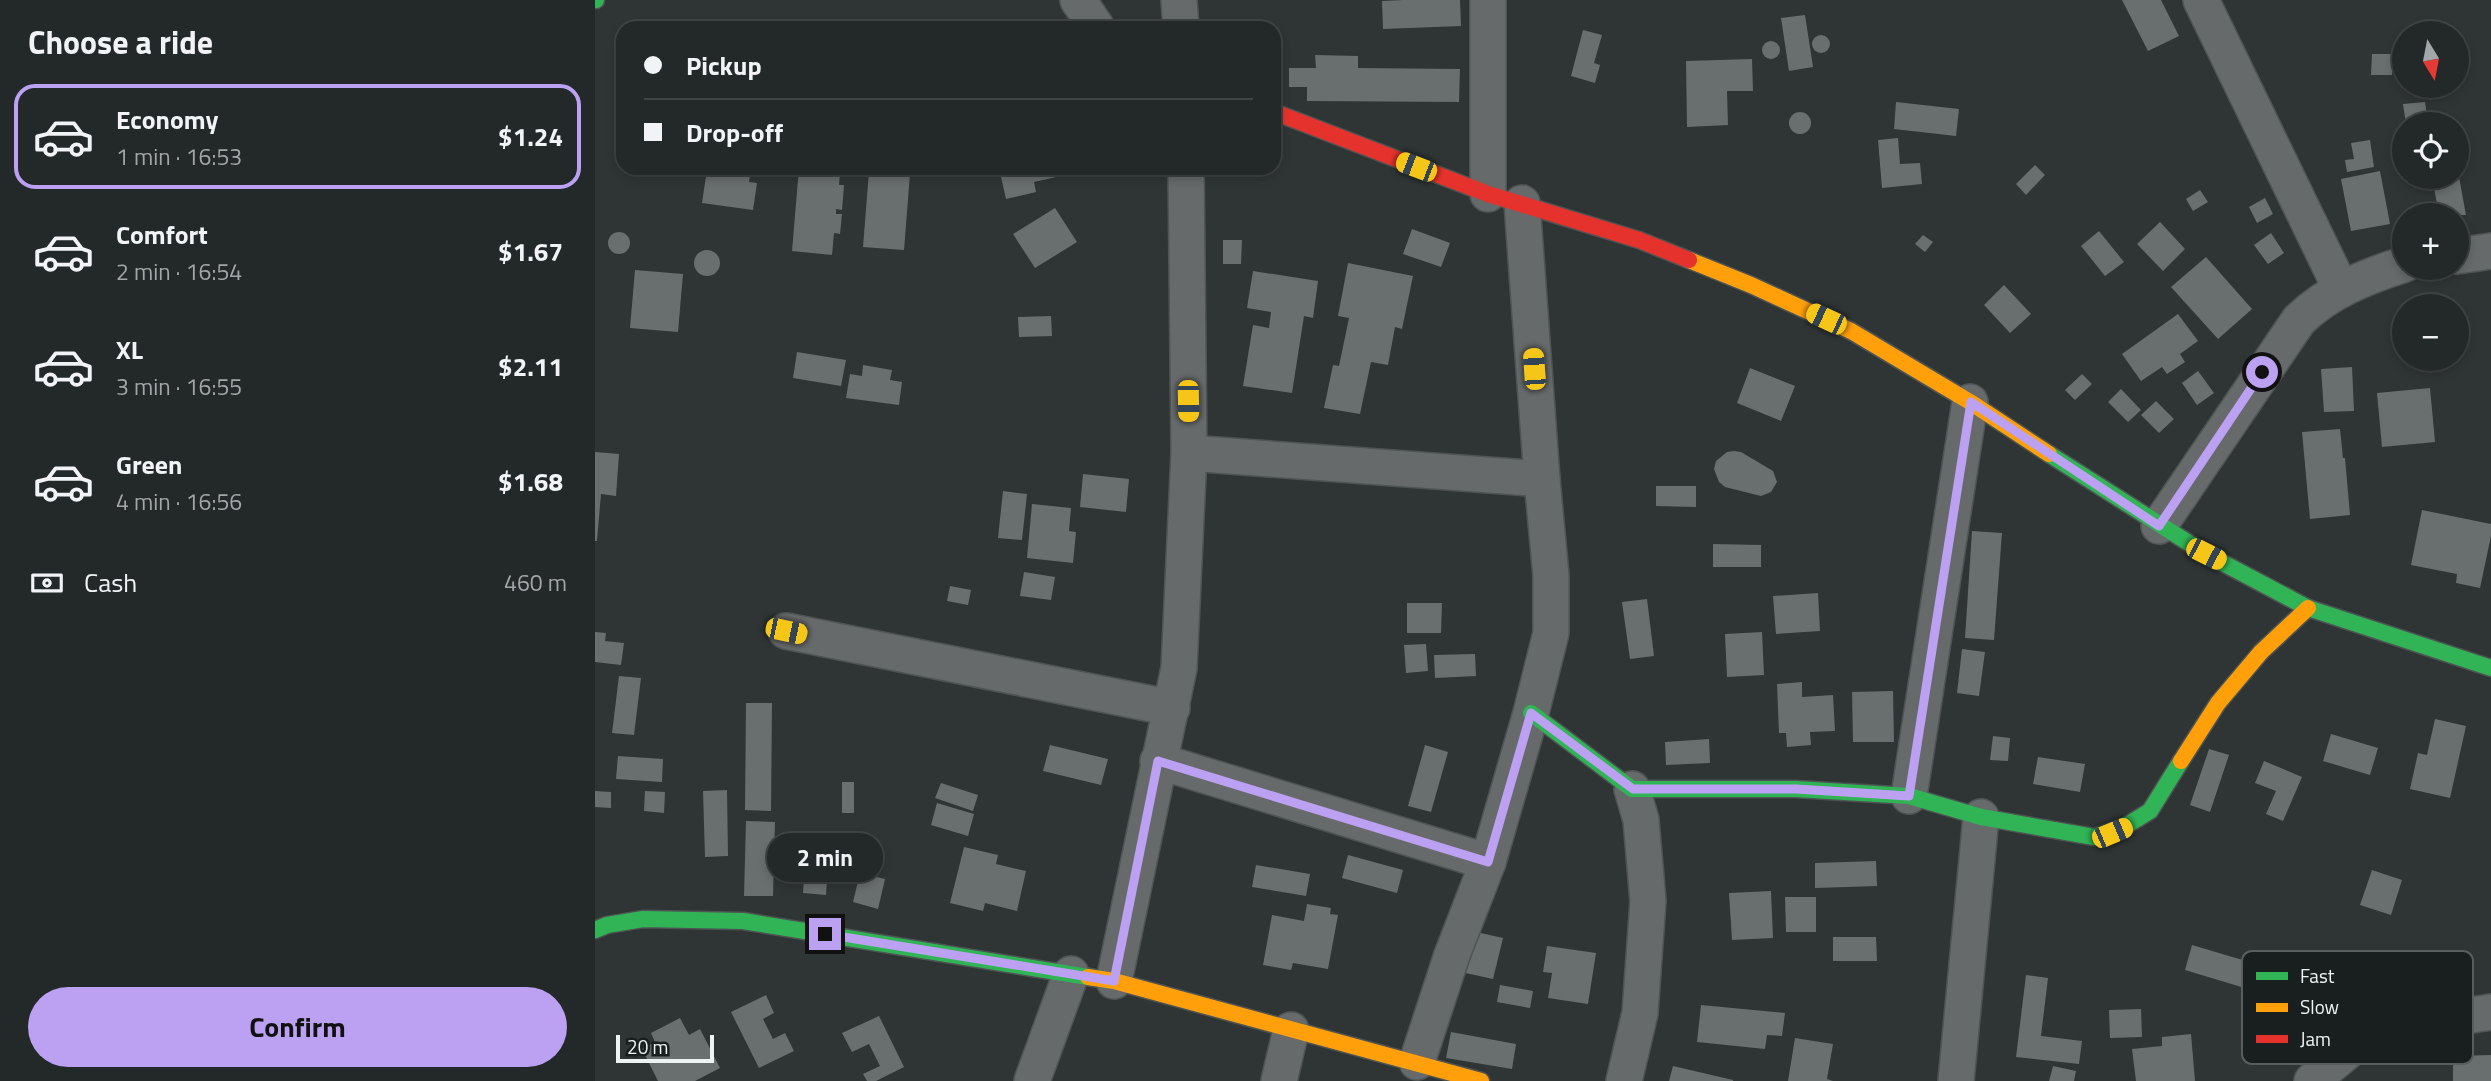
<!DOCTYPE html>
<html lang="en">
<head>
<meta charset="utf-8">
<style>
  body { margin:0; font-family:"Titillium Web",sans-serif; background:#2b3030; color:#f1f3f6; height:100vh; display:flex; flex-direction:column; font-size:26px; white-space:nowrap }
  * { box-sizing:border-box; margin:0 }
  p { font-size:23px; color:#a3a6a8 }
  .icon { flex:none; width:38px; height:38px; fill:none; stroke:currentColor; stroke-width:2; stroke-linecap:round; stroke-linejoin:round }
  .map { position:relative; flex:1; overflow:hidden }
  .sheet { display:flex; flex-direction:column; background:#232828; width:595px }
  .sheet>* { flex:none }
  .top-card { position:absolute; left:21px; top:21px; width:665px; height:154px; border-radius:21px; box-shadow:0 4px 10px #0003,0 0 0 2px #404445; display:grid; align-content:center; height:154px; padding:0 28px; background:#232828 }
  .needle { width:46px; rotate:170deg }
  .controls { position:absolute; left:1797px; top:21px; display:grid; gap:14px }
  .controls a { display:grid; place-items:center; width:77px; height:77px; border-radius:50%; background:#232828; box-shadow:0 4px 10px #0003,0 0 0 2px #404445; font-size:35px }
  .scale { position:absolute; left:21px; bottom:18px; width:98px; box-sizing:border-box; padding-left:7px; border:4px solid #ecf3f3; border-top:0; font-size:19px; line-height:24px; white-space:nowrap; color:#ecf3f3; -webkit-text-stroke:5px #191e1e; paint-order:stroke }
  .end { position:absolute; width:32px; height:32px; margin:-16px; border:9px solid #bca0f2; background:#111; box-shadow:0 0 0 4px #111 }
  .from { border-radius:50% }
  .bubble { position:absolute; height:49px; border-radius:24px; background:#232828; box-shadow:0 4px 10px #0003,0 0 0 2px #404445; font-size:23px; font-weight:700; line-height:49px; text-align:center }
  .car { position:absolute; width:21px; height:42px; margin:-21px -10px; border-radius:9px; box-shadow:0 0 5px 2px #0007; background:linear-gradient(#f5c518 24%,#345 0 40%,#f5c518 0 76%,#345 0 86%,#f5c518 0) }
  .top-card b { display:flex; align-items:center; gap:24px; height:66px; font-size:26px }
  .top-card b+b { border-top:2px solid #404445 }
  .top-card i { width:18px; height:18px; background:#f1f3f6 }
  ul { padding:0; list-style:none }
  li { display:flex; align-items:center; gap:21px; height:105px; margin:0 14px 10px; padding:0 14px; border:4px solid transparent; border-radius:21px }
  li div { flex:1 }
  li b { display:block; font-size:26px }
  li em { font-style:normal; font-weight:700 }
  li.selected { border-color:#bca0f2 }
  li>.icon { width:63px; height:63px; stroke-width:1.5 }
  h2 { padding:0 28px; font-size:32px; line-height:84px }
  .pay { display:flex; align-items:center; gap:18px; height:77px; padding:0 28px; font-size:26px }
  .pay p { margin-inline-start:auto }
  .cta { display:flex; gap:14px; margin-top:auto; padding:14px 28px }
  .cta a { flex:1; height:80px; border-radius:42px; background:#bca0f2; color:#111; font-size:28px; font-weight:700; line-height:80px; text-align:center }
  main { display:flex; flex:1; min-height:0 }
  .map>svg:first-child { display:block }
  .building { fill:#696e6e }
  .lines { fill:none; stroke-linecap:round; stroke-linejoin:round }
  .street-casing { stroke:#4e5353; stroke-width:38 }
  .fast-casing { stroke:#4e5353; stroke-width:19 }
  .slow-casing { stroke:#4e5353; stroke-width:19 }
  .jam-casing { stroke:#4e5353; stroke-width:19 }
  .street { stroke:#676a6a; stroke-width:35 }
  .fast { stroke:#30b455; stroke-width:16 }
  .slow { stroke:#ff9f0a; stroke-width:16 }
  .jam { stroke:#e5322d; stroke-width:16 }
  .route { stroke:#bca0f2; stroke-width:9 }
  .key { fill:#191e1e; stroke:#585e5e; stroke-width:2 }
  .key-label { font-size:19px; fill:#ecf3f3 }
</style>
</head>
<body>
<main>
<section class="sheet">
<h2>Choose a ride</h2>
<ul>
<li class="selected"><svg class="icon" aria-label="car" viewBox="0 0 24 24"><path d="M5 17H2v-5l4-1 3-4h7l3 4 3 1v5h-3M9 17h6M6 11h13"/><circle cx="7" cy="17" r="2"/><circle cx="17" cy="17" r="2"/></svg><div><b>Economy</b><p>1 min · 16:53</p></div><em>$1.24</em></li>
<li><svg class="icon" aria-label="car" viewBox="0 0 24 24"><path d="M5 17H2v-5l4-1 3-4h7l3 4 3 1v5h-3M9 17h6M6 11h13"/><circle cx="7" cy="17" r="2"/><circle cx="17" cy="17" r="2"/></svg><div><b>Comfort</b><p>2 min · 16:54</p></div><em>$1.67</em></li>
<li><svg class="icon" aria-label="car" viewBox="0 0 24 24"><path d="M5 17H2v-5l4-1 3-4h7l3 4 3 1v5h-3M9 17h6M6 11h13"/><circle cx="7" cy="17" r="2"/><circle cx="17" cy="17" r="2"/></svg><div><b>XL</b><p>3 min · 16:55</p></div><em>$2.11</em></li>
<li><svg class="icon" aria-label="car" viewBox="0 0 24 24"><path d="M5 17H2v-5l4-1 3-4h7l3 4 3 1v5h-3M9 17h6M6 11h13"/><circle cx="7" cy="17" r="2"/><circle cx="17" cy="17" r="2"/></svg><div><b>Green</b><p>4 min · 16:56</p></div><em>$1.68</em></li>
</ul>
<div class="pay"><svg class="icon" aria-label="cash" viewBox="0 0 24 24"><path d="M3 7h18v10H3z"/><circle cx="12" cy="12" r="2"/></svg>Cash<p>460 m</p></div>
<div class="cta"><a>Confirm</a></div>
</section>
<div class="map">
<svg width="1896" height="1081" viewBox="0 0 1896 1081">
  <rect width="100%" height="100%" fill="#2f3535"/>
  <g class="building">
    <polygon points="808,0 865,0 866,26 788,29 787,1"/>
    <polygon points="1527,0 1566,0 1584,36 1553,51"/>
    <polygon points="1210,15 1218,67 1194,71 1186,18"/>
    <polygon points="988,30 1007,35 999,63 1005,65 1000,83 976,76"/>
    <circle cx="1226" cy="44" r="9"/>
    <circle cx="1176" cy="50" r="9"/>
    <polygon points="1777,54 1798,54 1797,75 1776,75"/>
    <polygon points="720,55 763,56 763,68 865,69 864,102 712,101 712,87 694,87 694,68 721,68"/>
    <polygon points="1157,59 1158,91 1132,91 1133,125 1092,127 1091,61"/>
    <polygon points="1301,102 1364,109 1361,136 1299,129"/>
    <polygon points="1830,102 1833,124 1811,124 1808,104"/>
    <circle cx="1205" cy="123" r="11"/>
    <polygon points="1303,138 1305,164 1325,163 1327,184 1287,188 1283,140"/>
    <polygon points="1775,140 1779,167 1752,172 1750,160 1759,159 1756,143"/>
    <polygon points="1810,143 1810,177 1808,178 1803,144"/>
    <polygon points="1440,165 1450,175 1431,195 1421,184"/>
    <polygon points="97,168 156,168 154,182 162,183 158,210 107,203 111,176 96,174"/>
    <polygon points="204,168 245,172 244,185 249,185 247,210 241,209 241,214 247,214 245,234 239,233 237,255 197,251"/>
    <polygon points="404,168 497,168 497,169 439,182 441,192 411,199"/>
    <polygon points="274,171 315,174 309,250 268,247"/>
    <polygon points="1785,171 1795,224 1756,231 1746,179"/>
    <polygon points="1864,177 1871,215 1844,215 1838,182"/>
    <polygon points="1605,190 1613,202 1598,211 1591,199"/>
    <polygon points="1670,198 1678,214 1662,223 1654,207"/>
    <polygon points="460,208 482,242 440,268 418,234"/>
    <polygon points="1565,222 1590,249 1568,271 1542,244"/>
    <polygon points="817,229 855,243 846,267 808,254"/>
    <polygon points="1504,231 1529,262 1510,276 1486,246"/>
    <circle cx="24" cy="243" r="11"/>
    <polygon points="1676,233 1689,253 1673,264 1659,245"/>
    <polygon points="1328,235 1338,242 1330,252 1320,244"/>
    <polygon points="628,240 647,240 646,264 628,264"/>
    <circle cx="112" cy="263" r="13"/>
    <polygon points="1611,257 1657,309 1623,339 1576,287"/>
    <polygon points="753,263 818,276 807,329 800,327 793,365 776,362 765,414 729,408 738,365 744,366 754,318 743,316"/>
    <polygon points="40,270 88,274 83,332 35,328"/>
    <polygon points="658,271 723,281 718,318 709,316 697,393 648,386 658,325 674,328 676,312 652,308"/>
    <polygon points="1409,285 1436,314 1415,333 1389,305"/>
    <polygon points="1583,314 1603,341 1585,354 1590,362 1572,374 1567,367 1546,381 1527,354"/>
    <polygon points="456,316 457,336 424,337 423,317"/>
    <polygon points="202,352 251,360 246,386 198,378"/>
    <polygon points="268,365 297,370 295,380 307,382 304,405 251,398 255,374 267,376"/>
    <polygon points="1757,367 1759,411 1729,412 1726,369"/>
    <polygon points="1155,368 1200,386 1186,421 1142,403"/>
    <polygon points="1603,371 1619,393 1602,405 1587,383"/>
    <polygon points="1487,374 1497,384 1480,400 1470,390"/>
    <polygon points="1835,388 1840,442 1787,447 1782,393"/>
    <polygon points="1526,389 1546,410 1533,422 1513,402"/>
    <polygon points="1561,401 1579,419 1564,433 1546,415"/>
    <polygon points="1745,429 1748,458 1750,458 1755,515 1715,519 1707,432"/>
    <polygon points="1139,451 1146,452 1178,471 1182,482 1176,492 1166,496 1130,487 1124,482 1119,469 1121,461 1132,452"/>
    <polygon points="0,452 24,454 21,496 6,494 2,541 0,541"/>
    <polygon points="488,474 534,479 531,512 485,507"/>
    <polygon points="1061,486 1101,486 1101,507 1061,506"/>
    <polygon points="408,491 432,494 427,540 403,538"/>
    <polygon points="437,504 476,508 474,531 481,532 478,563 432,558"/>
    <polygon points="1827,510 1896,524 1896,536 1885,588 1861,583 1862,574 1816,565"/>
    <polygon points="1377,531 1407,533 1399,640 1370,638"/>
    <polygon points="1118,544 1166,545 1166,567 1118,567"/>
    <polygon points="429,572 460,577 456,600 425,596"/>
    <polygon points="355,586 376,590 373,605 352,601"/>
    <polygon points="1223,593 1225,631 1181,634 1178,596"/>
    <polygon points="1052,599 1059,656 1035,659 1027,602"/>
    <polygon points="812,603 847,603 846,633 812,633"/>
    <polygon points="0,632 11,633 10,641 29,643 26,665 0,662"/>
    <polygon points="1167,632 1169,675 1132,677 1130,634"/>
    <polygon points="831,644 833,671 811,673 809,645"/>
    <polygon points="1367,649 1390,652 1384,696 1362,693"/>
    <polygon points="880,654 881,676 840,678 839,655"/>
    <polygon points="24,676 46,678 39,735 17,733"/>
    <polygon points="1207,682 1207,697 1238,695 1240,731 1215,732 1216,745 1192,747 1191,733 1184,733 1182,684"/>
    <polygon points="1298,691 1299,742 1258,742 1257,692"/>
    <polygon points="151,703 177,703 176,811 150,810"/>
    <polygon points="1840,719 1871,726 1855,798 1815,789 1823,753 1832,755"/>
    <polygon points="1736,734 1783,748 1775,775 1728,761"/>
    <polygon points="1398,736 1415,738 1413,761 1395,760"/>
    <polygon points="1114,739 1115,763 1071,765 1070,742"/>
    <polygon points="455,745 513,759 506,785 448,771"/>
    <polygon points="830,745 853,752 836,812 813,806"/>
    <polygon points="1614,749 1634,755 1615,812 1595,805"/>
    <polygon points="23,756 68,759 67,782 21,779"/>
    <polygon points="1443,757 1490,764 1485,792 1438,784"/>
    <polygon points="1669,761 1707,777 1688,821 1671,814 1681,791 1660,783"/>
    <rect x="247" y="782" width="12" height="31"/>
    <polygon points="346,783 383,795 378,811 340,798"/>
    <polygon points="132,790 133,856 110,857 108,791"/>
    <polygon points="0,791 16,792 16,808 0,807"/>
    <polygon points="50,791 70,792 69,813 49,811"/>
    <polygon points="342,803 379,814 373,836 336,825"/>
    <polygon points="151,821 180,822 178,896 149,896"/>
    <polygon points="212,834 235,835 231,895 208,893"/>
    <polygon points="369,847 403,855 401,864 431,871 422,911 390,903 388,911 355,903"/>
    <polygon points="753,855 808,870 802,893 747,878"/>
    <polygon points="1281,861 1282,886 1220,888 1220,863"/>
    <polygon points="661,865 715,874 711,896 657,887"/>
    <polygon points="1777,870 1807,880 1796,915 1765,905"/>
    <polygon points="265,873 290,879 283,909 258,902"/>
    <polygon points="1176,891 1178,938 1137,940 1134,893"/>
    <polygon points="1190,897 1221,897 1221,932 1191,932"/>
    <polygon points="712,904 736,908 735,914 743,915 733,969 698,963 696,970 668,965 677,915 709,921"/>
    <polygon points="877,931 908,938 898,979 866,972"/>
    <polygon points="1238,937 1281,937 1282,961 1238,961"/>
    <polygon points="1597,945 1661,964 1653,989 1590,970"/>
    <polygon points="952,946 1001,953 993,1004 953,998 957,973 948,972"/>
    <polygon points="1431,975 1453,978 1446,1036 1487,1041 1484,1064 1421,1057"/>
    <polygon points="905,985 938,991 935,1008 902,1002"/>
    <polygon points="171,995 179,1013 168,1019 178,1039 190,1033 199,1051 164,1068 136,1012"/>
    <polygon points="1106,1005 1190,1013 1187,1036 1172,1035 1170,1049 1102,1042"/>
    <polygon points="1546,1009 1547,1037 1515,1038 1514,1010"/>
    <polygon points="284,1016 309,1067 281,1081 272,1081 268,1074 285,1066 274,1044 257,1052 247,1033"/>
    <polygon points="85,1018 94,1035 105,1029 125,1068 100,1081 63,1081 47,1049 60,1042 56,1033"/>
    <polygon points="856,1032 921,1044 917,1069 851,1058"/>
    <polygon points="1596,1034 1600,1081 1541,1081 1537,1049 1567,1046 1567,1037"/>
    <polygon points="1200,1038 1238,1044 1232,1079 1238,1081 1193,1081"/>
    <polygon points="1896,1055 1896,1081 1858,1081 1858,1056"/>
    <polygon points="1078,1066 1138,1080 1138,1081 1074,1081"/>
    <polygon points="1458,1066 1481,1071 1479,1081 1454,1081"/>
  </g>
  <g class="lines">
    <defs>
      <g id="street">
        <polyline points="483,0 502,28"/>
        <polyline points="584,0 586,28"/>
        <polyline points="1606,0 1746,289"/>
        <polyline points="893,194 893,0"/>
        <polyline points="1862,256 1896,251"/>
        <polyline points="594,453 947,479"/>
        <path d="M1564 526 1704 320C1734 291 1770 277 1810 264"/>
        <polyline points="191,631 577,708"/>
        <polyline points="563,761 893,862"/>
        <polyline points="1314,796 1375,402"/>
        <polyline points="519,981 584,668 594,453 591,168"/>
        <polyline points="822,1062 857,955 893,862 936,713 956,633 956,576 947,479 927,203"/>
        <polyline points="437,1081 476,974"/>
        <polyline points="684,1081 696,1030"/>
        <polyline points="1029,1081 1045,1013 1053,901 1046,820 1037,789"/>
        <polyline points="1361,1081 1386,817"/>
        <polyline points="1717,1081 1761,1044 1838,1021 1896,1012"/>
      </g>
      <g id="fast">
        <polyline points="0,0 1,0"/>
        <polyline points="1454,454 1611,554 1713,608 1896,668"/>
        <polyline points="936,713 1037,789 1201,789 1314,796 1386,817 1499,837 1529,827 1555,811 1586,761"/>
        <polyline points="0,930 12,925 48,919 148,921 493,977"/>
      </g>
      <g id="slow">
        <polyline points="1094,260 1156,285 1256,331 1375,402 1454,454"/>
        <polyline points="1586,761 1623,703 1666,652 1713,608"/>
        <polyline points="493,977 519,981 886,1081"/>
      </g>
      <polyline id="jam" points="679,112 893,194 1044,240 1094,260"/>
    </defs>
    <use href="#street" class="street-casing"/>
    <use href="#fast" class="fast-casing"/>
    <use href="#slow" class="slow-casing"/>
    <use href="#jam" class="jam-casing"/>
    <use href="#street" class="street"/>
    <use href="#fast" class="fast"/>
    <use href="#slow" class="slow"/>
    <use href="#jam" class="jam"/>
  </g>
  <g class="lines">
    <polyline class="route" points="230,934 519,981 563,761 893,862 936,713 1038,789 1201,789 1314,796 1376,402 1564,526 1667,372"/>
  </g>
  <rect x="1647" y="951" width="231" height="113" rx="10" class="key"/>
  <rect x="1661" y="972" width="32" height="8" fill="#30b455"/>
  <rect x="1661" y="1003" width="32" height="9" fill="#ff9f0a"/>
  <rect x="1661" y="1035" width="32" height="8" fill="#e5322d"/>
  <g class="key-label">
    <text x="1705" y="983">Fast</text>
    <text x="1705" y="1014">Slow</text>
    <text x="1705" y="1046">Jam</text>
  </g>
</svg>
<div class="controls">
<a><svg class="needle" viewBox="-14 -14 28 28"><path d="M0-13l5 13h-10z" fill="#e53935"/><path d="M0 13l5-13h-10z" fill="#a3a6a8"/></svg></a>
<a><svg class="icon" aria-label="locate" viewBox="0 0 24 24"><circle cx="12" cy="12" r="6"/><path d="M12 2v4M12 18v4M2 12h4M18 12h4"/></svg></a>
<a>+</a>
<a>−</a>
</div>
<div class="scale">20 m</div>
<i class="end from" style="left:1667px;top:372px"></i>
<i class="end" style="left:230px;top:934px"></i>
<div class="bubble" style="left:172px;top:833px;width:116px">2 min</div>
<i class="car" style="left:821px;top:167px;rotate:291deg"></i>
<i class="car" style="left:1231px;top:319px;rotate:295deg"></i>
<i class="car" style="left:939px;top:369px;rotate:356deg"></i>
<i class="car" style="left:593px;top:401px;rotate:179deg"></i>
<i class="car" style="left:1611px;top:554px;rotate:117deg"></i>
<i class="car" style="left:191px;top:631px;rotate:102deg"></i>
<i class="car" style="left:1517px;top:833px;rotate:67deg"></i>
<div class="top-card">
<b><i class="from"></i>Pickup</b>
<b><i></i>Drop-off</b>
</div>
</div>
</main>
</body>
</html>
